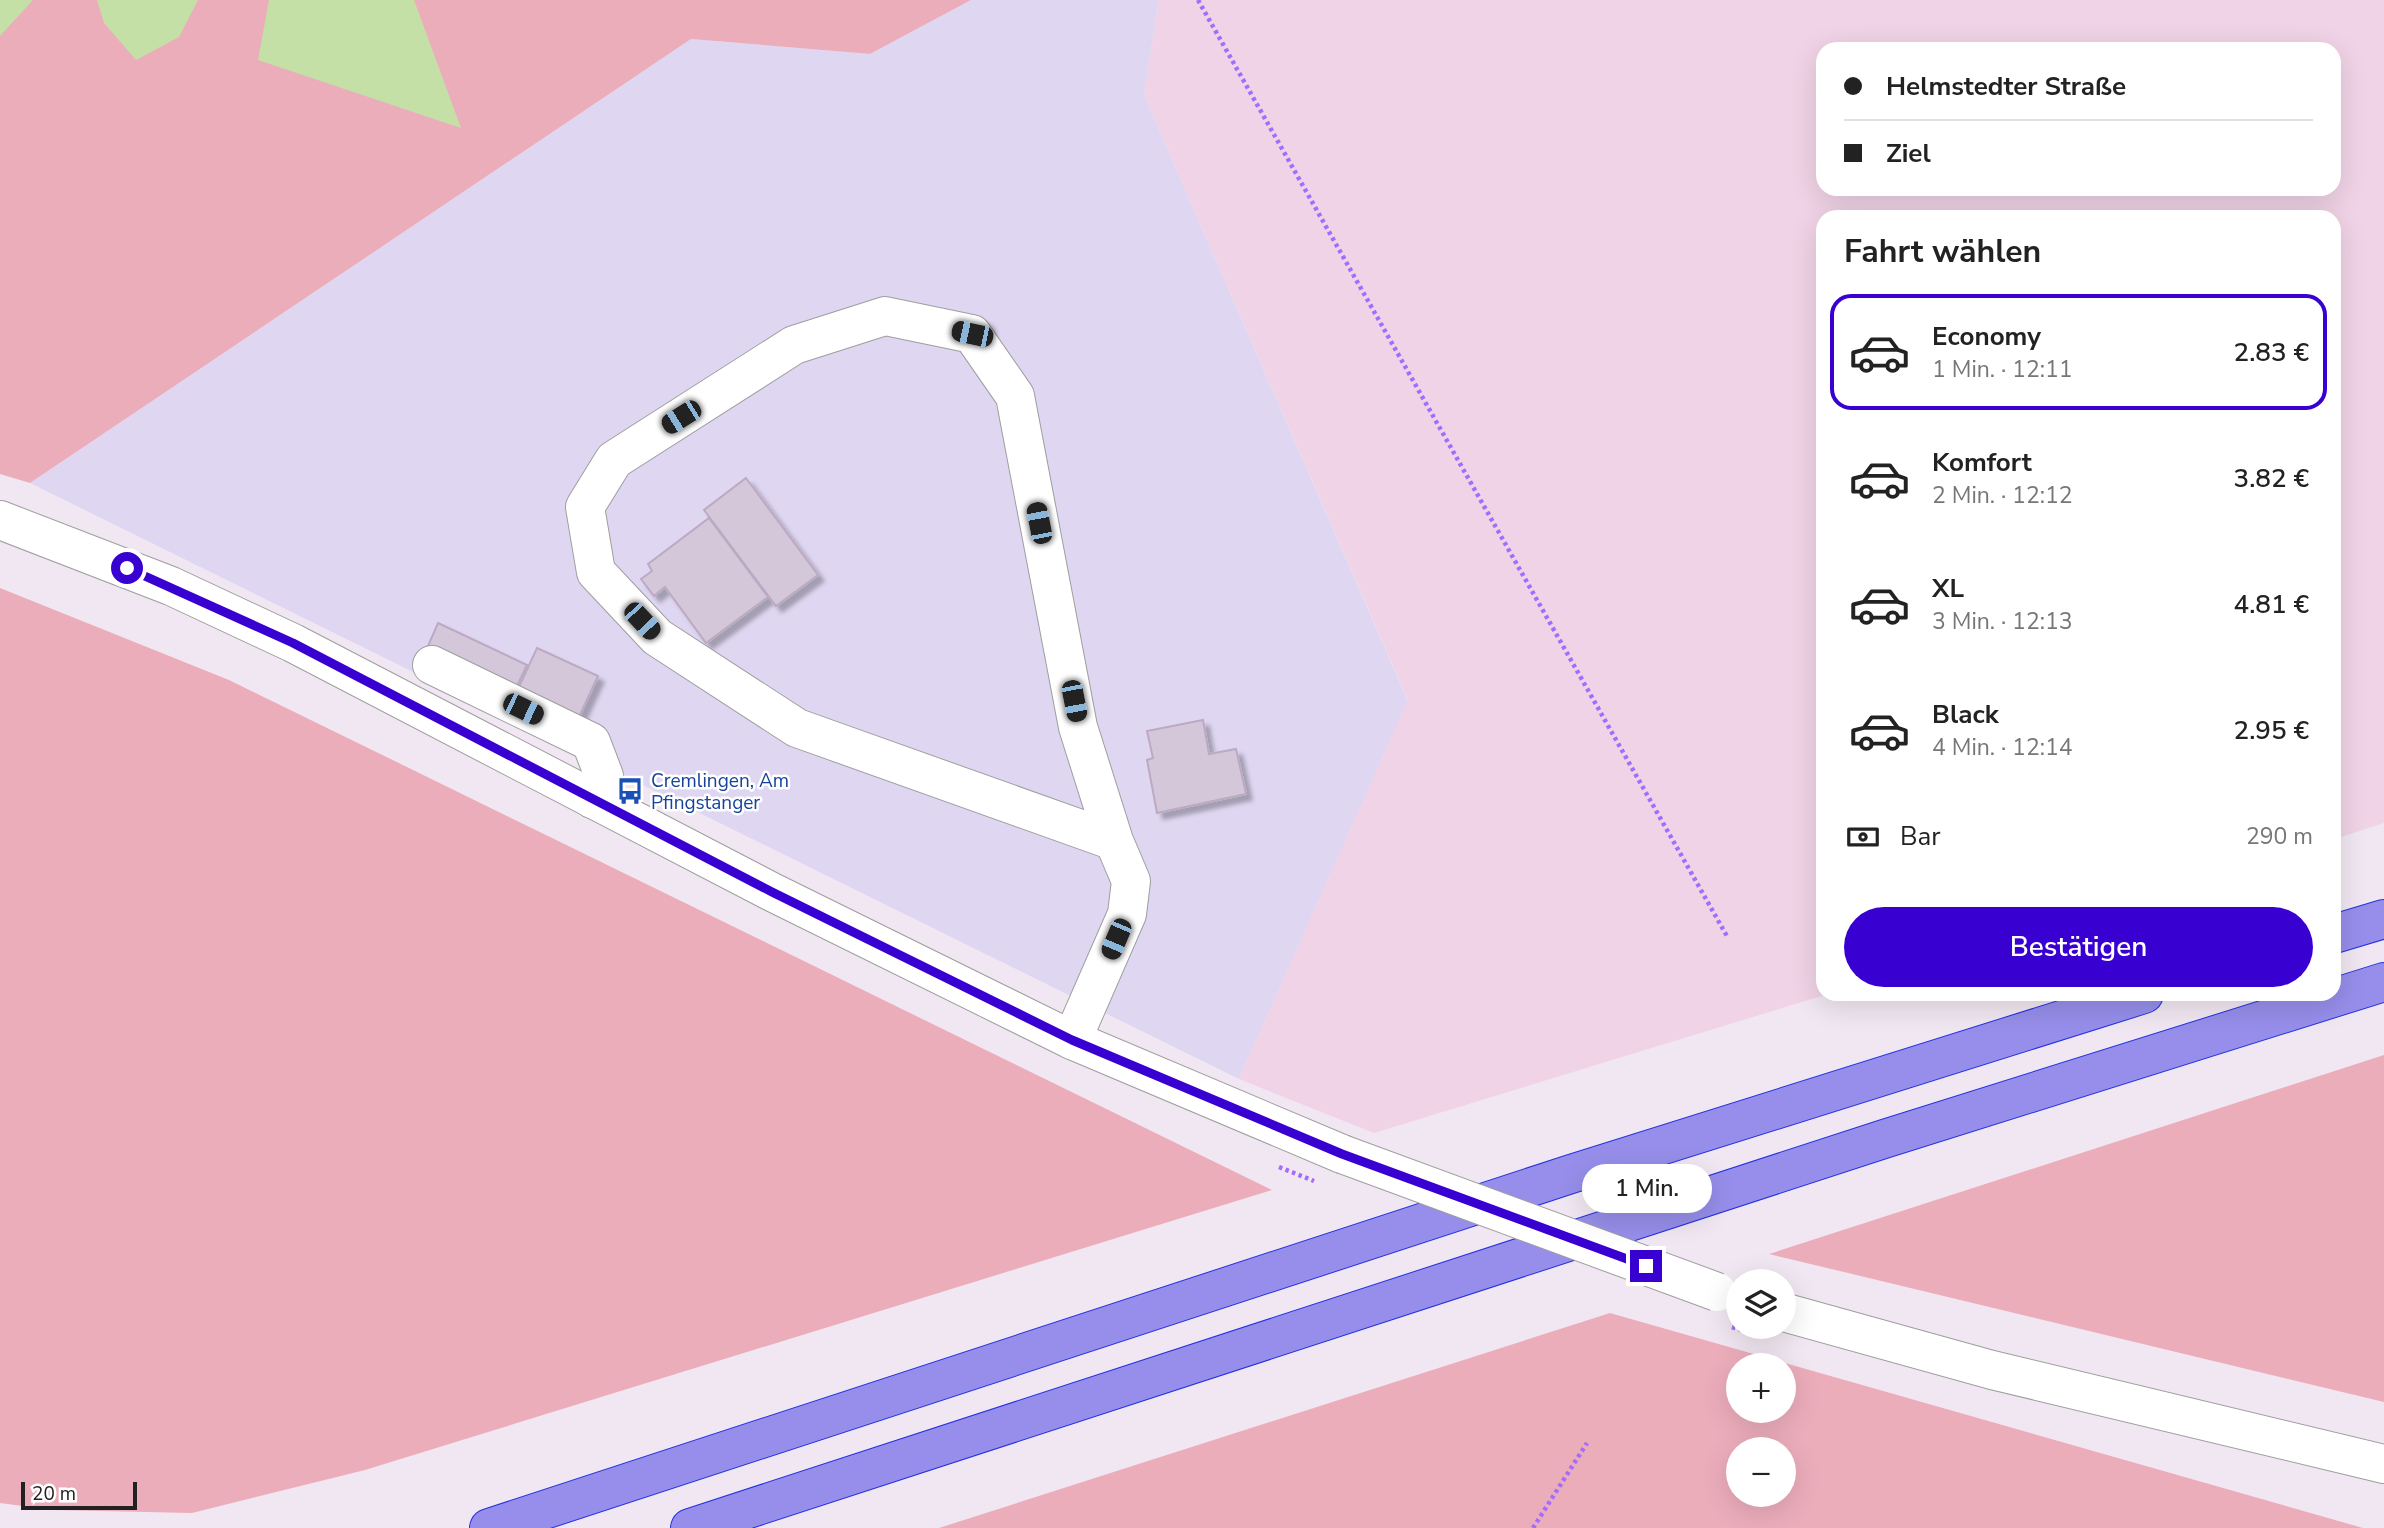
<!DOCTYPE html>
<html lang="de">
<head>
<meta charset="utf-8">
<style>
  body { margin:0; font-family:"Nunito Sans",sans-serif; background:#f2f2f2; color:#222; height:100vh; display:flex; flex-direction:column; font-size:26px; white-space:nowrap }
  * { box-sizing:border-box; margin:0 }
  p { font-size:23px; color:#767676 }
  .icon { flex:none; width:38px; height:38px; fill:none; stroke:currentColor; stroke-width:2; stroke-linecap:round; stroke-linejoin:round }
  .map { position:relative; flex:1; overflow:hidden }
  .sheet { position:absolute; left:1816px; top:210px; width:525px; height:791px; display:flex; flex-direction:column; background:#fff; border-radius:21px; box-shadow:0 7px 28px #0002 }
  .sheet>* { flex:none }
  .banner { position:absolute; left:1816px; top:42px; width:525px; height:154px; border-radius:21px; box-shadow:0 7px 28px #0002; display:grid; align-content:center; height:154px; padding:0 28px; background:#fff }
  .buttons { position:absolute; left:1726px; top:1269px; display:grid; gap:14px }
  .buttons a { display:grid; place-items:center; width:70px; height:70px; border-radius:50%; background:#fff; box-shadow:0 7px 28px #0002; font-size:35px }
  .scale { position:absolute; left:21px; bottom:18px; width:116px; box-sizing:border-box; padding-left:7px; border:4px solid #212121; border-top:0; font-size:19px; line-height:24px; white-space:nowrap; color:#212121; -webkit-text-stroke:5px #fff; paint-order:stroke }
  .end { position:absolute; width:32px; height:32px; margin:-16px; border:9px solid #3900d2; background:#fff; box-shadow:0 0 0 4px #fff }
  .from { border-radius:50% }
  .bubble { position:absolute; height:49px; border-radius:24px; background:#fff; box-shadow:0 7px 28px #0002; font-size:23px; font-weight:600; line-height:49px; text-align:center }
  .car { position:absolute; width:21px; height:42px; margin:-21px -10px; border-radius:9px; box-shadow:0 0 5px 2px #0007; background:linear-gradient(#222 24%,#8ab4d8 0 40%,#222 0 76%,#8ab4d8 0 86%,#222 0) }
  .banner b { display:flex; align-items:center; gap:24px; height:66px; font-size:26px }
  .banner b+b { border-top:2px solid #e0e0e0 }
  .banner i { width:18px; height:18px; background:#222 }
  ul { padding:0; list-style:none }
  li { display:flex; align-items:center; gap:21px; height:116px; margin:0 14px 10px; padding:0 14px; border:4px solid transparent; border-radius:21px }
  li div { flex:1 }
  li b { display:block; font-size:26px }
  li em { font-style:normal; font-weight:600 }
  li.current { border-color:#3900d2 }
  li>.icon { width:63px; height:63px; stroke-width:1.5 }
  h2 { padding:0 28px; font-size:32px; line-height:84px }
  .pay { display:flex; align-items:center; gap:18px; height:77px; padding:0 28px; font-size:26px }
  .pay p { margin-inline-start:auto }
  .cta { display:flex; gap:14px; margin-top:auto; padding:14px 28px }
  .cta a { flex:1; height:80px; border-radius:42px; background:#3900d2; color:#fff; font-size:28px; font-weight:600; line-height:80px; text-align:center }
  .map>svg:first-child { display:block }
  .commercial { fill:#dfd7f2 }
  .farmland { fill:#f0d3e6; fill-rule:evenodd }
  .grass { fill:#ecadbb; fill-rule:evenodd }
  .water { fill:#c4e0a7 }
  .building { fill:#d4c7d9; stroke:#bca9c4; stroke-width:2; filter:url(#shadow) }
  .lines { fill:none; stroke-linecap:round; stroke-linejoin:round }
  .minor-casing { stroke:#9e9e9e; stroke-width:40 }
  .highway-casing { stroke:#2331e1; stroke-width:40 }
  .path { stroke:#a36cfe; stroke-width:4.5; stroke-dasharray:3.5 3.5; stroke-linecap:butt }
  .minor { stroke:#fff; stroke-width:38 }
  .highway { stroke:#968eea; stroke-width:38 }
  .minor-bridge-casing { stroke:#9e9e9e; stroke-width:40; stroke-linecap:butt }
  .path-bridge { stroke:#a36cfe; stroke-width:4.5; stroke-dasharray:3.5 3.5; stroke-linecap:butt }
  .minor-bridge { stroke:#fff; stroke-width:38 }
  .route { stroke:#3900d2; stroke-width:9 }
  .labels { text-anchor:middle; stroke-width:5; stroke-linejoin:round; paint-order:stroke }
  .transit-label { font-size:19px; fill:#164399; stroke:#fff; text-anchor:start }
</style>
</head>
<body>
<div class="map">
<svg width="2384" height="1528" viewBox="0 0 2384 1528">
  <defs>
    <filter id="shadow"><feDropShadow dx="6" dy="6" stdDeviation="2" flood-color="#0004"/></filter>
  </defs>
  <rect width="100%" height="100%" fill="#f1e7f2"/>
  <polygon class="commercial" points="971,0 1159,0 1144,95 1408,701 1239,1079 30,483 691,39 870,54"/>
  <path class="farmland" d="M1159 0H2384V823L2335 839 2334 217H1824V994H1828L1374 1133 1239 1079 1408 700 1144 95ZM1824 49H2334V189H1824Z"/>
  <g class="grass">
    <polygon points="0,0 971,0 870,54 691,39 30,483 0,474"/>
    <polygon points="0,588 229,680 1272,1190 365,1470 192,1513 53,1510 0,1503"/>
    <polygon points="2384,1055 2384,1402 1769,1254"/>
    <path d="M1610 1313 2363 1528H939ZM1738 1365H1783V1410H1738ZM1738 1449H1783V1494H1738Z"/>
  </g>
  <g class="water">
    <polygon points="0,0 33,0 0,36"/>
    <polygon points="97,0 198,0 179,37 136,60 104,23"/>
    <polygon points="269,0 414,0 461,128 258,60"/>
  </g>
  <g class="building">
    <polygon points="746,478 818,575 776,606 704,510"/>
    <polygon points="709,518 768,597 706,643 665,587 654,596 641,579 652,571 648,564"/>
    <polygon points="438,623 527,665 516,688 428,646"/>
    <polygon points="537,648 598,676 579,717 518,689"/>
    <polygon points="1203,720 1209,754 1236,749 1246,794 1157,813 1147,760 1153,758 1147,731"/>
  </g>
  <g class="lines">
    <defs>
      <g id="minor">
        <polyline points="0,520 171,586 293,643 772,892 1072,1040 1342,1154"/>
        <polyline points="432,665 591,742 604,776 592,799"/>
        <polyline points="1072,1040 1127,914 1131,881 1114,841 1078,727 1015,396 972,334 885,316 794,345 614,460 585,507 596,572 657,637 797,728 1114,841"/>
        <polyline points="1783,1312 1992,1370 2384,1464"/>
      </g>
      <g id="highway">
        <polyline points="2334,934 2384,919"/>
        <polyline points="489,1528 1571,1174 2144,994"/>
        <polyline points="690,1528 1884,1139 2384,982"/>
      </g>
    </defs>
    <use href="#minor" class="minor-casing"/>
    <use href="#highway" class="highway-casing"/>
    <g class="path">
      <polyline points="1198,0 1728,938"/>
      <polyline points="1732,1327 1750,1333"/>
      <polyline points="1533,1528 1587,1443"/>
    </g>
    <use href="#minor" class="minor"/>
    <use href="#highway" class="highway"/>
    <defs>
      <polyline id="minor-bridge" points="1342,1154 1717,1292"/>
    </defs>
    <use href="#minor-bridge" class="minor-bridge-casing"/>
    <polyline class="path-bridge" points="1279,1167 1314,1181"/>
    <use href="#minor-bridge" class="minor-bridge"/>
  </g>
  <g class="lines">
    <polyline class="route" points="127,568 293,643 772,892 1072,1040 1342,1154 1646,1266"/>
  </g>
  <defs>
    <symbol id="bus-bare" viewBox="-9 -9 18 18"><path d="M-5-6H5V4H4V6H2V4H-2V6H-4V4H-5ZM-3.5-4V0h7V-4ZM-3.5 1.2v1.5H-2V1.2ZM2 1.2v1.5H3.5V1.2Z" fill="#1a4fb4" stroke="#fff" stroke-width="2.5" paint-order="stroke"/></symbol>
  </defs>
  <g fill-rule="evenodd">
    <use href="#bus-bare" x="611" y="772" width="38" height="38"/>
  </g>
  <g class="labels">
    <g class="transit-label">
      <text x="651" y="787">Cremlingen, Am<tspan x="651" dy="22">Pfingstanger</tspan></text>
    </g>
  </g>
</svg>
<div class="buttons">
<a><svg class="icon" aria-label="layers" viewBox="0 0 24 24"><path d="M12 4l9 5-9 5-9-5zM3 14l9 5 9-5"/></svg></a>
<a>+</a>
<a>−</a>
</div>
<div class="scale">20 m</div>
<i class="end from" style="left:127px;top:568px"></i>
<i class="end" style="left:1646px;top:1266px"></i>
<div class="bubble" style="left:1582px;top:1164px;width:130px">1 Min.</div>
<i class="car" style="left:972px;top:334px;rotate:282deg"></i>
<i class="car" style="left:681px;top:417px;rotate:238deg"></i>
<i class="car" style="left:1039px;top:523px;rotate:349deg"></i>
<i class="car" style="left:642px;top:621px;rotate:137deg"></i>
<i class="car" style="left:1074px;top:701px;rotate:169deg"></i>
<i class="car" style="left:523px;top:709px;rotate:116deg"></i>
<i class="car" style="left:1116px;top:939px;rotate:203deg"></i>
<div class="banner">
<b><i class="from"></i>Helmstedter Straße</b>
<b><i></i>Ziel</b>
</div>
<section class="sheet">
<h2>Fahrt wählen</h2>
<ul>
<li class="current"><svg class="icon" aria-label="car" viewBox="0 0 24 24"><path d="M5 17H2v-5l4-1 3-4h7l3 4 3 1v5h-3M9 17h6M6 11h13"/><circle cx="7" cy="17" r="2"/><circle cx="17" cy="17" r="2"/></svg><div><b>Economy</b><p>1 Min. · 12:11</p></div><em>2.83 €</em></li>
<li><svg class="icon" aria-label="car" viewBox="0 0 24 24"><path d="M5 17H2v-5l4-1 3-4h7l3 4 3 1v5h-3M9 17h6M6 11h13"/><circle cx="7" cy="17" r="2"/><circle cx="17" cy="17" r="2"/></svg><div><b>Komfort</b><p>2 Min. · 12:12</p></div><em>3.82 €</em></li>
<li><svg class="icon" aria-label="car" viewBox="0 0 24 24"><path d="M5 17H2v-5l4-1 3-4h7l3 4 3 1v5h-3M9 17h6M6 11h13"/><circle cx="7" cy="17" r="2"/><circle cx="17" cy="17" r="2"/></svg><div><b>XL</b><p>3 Min. · 12:13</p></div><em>4.81 €</em></li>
<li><svg class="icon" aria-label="car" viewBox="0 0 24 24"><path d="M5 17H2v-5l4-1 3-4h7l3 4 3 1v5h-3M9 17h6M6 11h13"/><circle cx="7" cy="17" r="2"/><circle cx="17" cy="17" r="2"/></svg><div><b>Black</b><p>4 Min. · 12:14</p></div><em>2.95 €</em></li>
</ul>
<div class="pay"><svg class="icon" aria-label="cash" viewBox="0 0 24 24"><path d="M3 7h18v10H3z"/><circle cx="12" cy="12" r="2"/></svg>Bar<p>290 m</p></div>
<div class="cta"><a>Bestätigen</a></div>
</section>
</div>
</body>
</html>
